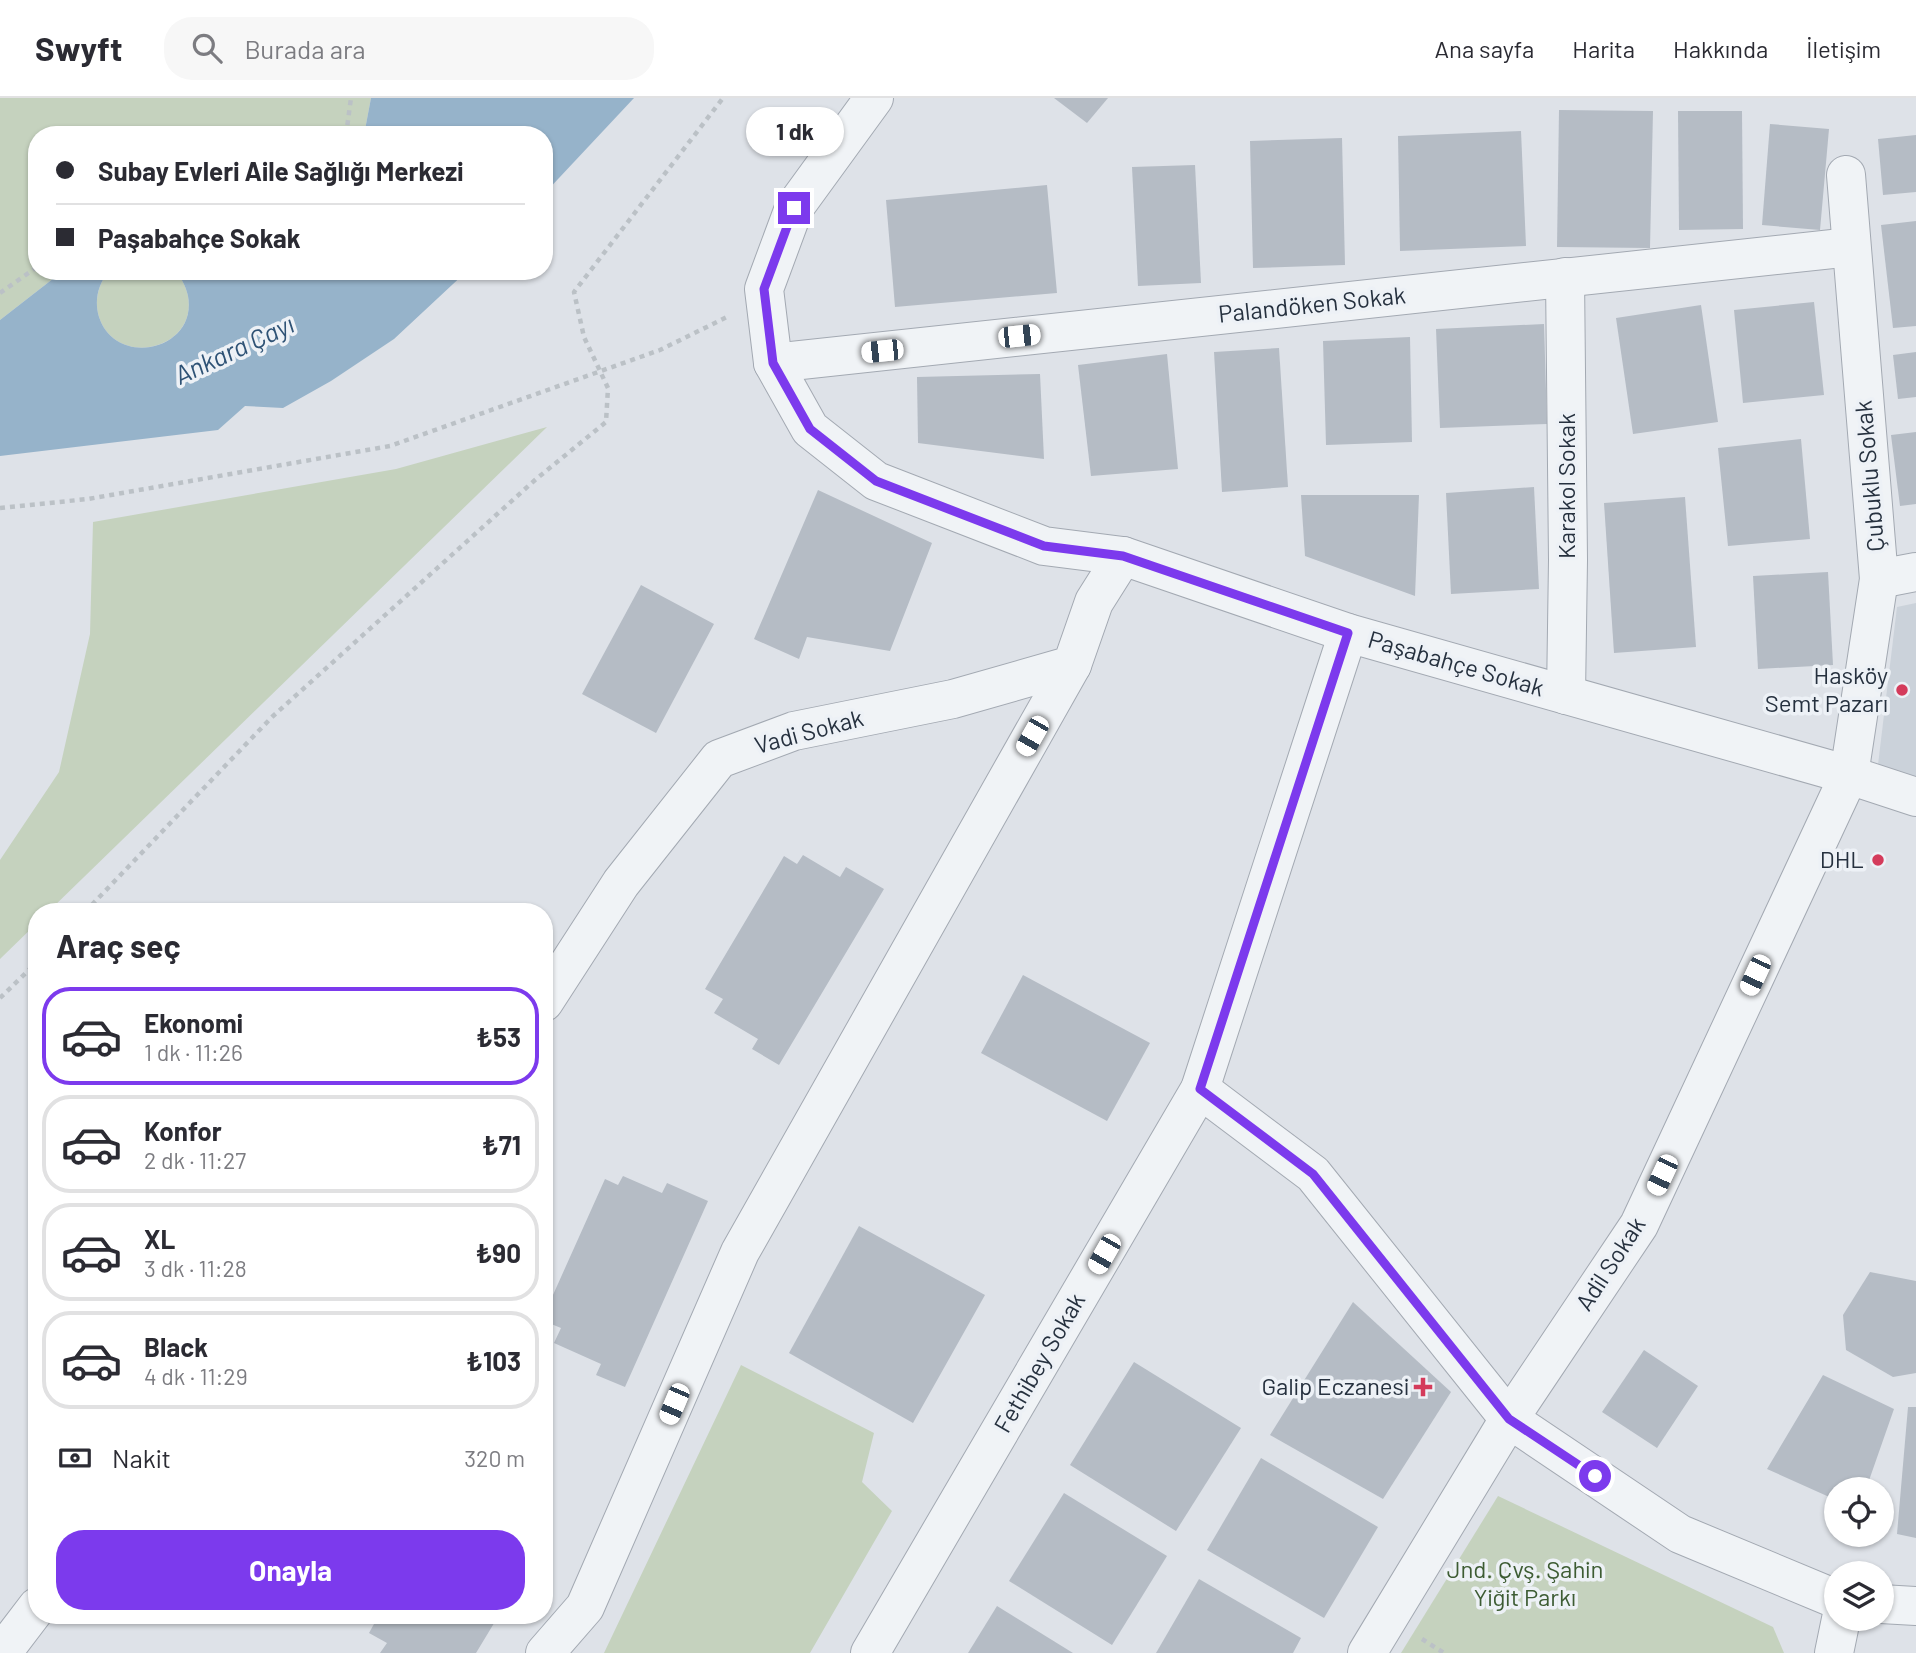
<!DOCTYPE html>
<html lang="tr">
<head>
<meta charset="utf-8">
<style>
  body { margin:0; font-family:Barlow,sans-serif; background:#f7f7f7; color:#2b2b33; height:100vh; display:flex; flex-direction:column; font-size:26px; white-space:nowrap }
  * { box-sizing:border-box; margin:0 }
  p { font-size:23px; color:#7c7c81 }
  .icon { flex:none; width:38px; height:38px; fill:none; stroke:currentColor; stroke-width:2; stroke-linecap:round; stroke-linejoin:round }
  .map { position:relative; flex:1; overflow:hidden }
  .side { position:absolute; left:28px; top:805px; width:525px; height:721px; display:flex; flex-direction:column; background:#fff; border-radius:28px; box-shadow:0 2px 5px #0004 }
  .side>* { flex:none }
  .hud { position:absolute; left:28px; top:28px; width:525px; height:154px; border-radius:28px; box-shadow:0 2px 5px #0004; display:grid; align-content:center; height:154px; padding:0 28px; background:#fff }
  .fabs { position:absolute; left:1824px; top:1379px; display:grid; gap:14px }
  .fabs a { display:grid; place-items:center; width:70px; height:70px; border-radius:50%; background:#fff; box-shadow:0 2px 5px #0004; font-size:35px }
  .end { position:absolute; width:32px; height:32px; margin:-16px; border:9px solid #7c3aed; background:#fff; box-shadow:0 0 0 4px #fff }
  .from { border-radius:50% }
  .bubble { position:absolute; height:49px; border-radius:24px; background:#fff; box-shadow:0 2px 5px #0004; font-size:23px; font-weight:700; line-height:49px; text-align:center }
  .car { position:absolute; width:21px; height:42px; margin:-21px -10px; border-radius:9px; box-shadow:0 0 5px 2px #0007; background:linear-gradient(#fff 24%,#345 0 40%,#fff 0 76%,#345 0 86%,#fff 0) }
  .hud b { display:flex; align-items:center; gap:24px; height:66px; font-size:26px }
  .hud b+b { border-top:2px solid #e1e1e2 }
  .hud i { width:18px; height:18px; background:#2b2b33 }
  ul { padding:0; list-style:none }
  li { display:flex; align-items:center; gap:21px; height:98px; margin:0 14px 10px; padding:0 14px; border:4px solid #e1e1e2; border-radius:28px }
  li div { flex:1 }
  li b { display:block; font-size:26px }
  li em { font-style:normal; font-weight:700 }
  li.on { border-color:#7c3aed }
  li>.icon { width:63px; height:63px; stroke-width:1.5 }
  h2 { padding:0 28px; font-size:32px; line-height:84px }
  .pay { display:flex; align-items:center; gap:18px; height:77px; padding:0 28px; font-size:26px }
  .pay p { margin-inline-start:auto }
  .cta { display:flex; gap:14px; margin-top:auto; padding:14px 28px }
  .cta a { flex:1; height:80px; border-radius:28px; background:#7c3aed; color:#fff; font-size:28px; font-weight:700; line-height:80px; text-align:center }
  header { display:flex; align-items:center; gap:42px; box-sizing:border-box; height:98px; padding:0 35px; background:#fff; border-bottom:2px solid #e1e1e2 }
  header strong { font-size:33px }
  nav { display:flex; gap:38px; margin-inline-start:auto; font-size:24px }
  .search { width:490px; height:63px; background:#f7f7f7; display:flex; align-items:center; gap:18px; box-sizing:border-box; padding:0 24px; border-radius:28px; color:#7c7c81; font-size:26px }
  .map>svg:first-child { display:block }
  .built { fill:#cbd2da }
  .green { fill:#c5d2be }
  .water { fill:#96b3ca }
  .building { fill:#b5bcc5 }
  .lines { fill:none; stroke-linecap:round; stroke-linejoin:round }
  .minor-casing { stroke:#a3a9b2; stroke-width:40 }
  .path { stroke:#bbc1c6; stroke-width:4.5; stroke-dasharray:5 5; stroke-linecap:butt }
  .minor { stroke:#f0f3f6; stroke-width:38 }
  .route { stroke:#7c3aed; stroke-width:9 }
  .poi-dot { fill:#d43b5b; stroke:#edf1f6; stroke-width:2.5 }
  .labels { text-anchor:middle; stroke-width:7; stroke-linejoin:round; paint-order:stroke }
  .street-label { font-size:24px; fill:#26313f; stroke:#edf1f6 }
  .poi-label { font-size:24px; fill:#26313f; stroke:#edf1f6; text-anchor:end }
  .park-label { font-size:24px; fill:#3d5c33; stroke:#edf1f6 }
  .water-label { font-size:26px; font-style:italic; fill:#2e5275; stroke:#edf1f6 }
</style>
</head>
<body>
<header>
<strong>Swyft</strong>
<div class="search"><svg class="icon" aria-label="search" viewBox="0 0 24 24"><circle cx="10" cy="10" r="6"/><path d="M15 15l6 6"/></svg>Burada ara</div>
<nav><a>Ana sayfa</a><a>Harita</a><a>Hakkında</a><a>İletişim</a></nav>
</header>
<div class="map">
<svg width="1916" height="1555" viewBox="0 0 1916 1555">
  <rect width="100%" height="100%" fill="#dee2e8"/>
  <polygon class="built" points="1916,505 1916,683 1877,675 1897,509"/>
  <g class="green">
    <polygon points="0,0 371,0 364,37 37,37 37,173 63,173 0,222"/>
    <path d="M109 173H177C181 181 186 188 188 198 198 252 116 271 99 219 94 203 98 186 109 173Z"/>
    <polygon points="547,329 48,814 37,814 37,825 0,861 0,762 59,674 90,536 93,424 396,371"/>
    <polygon points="741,1267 874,1335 862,1384 892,1413 810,1555 604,1555"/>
    <polygon points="1498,1398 1773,1529 1784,1555 1401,1555"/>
  </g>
  <g class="water">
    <polygon points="371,0 634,0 544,96 544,37 364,37"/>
    <path d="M63 173H109C98 186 94 203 99 219 116 271 198 252 188 198 186 188 181 181 177 173H467L394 241 331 283 283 310 245 308 218 332 0 358V222Z"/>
  </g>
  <g class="building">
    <polygon points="1054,0 1108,0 1087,25"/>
    <polygon points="1559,12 1653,13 1650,150 1557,149"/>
    <polygon points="1678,13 1742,13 1743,131 1679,132"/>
    <polygon points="1770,26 1829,31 1820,132 1762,127"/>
    <polygon points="1521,33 1526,148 1400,153 1398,38"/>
    <polygon points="1916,37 1916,94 1883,97 1878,41"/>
    <polygon points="1342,40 1345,167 1253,170 1250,43"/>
    <polygon points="1195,67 1201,185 1138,188 1132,69"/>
    <polygon points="1047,87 1057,195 895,209 886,102"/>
    <polygon points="1916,123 1916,228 1893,230 1881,127"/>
    <polygon points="1814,204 1824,297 1743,305 1734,212"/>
    <polygon points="1701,207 1718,324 1633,336 1616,220"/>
    <polygon points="1544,226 1547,326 1440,330 1436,231"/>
    <polygon points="1410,239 1412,344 1326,347 1323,243"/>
    <polygon points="1279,250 1288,389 1222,394 1214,254"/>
    <polygon points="1916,254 1916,299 1898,301 1893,257"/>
    <polygon points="1167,256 1178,371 1091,378 1078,267"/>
    <polygon points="1040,276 1044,361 918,345 917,279"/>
    <polygon points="1916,334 1916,406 1900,408 1891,337"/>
    <polygon points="1801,341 1810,441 1728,448 1718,350"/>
    <polygon points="1534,389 1539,491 1451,496 1446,395"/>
    <polygon points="818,392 932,445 890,553 807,539 799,561 754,541"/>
    <polygon points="1301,397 1419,397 1415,498 1305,458"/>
    <polygon points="1685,399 1696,549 1614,555 1604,405"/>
    <polygon points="1828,474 1833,567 1758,571 1753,478"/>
    <polygon points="641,487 714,526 656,635 582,596"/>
    <polygon points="803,757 840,779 846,769 884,791 779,967 752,951 758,941 714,915 723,901 705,891 784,758 797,766"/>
    <polygon points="1023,877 1150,945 1107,1023 981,955"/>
    <polygon points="623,1078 662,1095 667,1085 708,1103 625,1289 596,1277 601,1266 554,1245 561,1230 544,1223 544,1217 605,1081 618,1087"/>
    <polygon points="859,1128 985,1197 913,1325 789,1255"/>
    <polygon points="1870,1174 1916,1183 1916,1275 1893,1279 1846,1252 1843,1217"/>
    <polygon points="1353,1204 1451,1294 1383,1401 1270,1337"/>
    <polygon points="1644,1252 1698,1288 1657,1350 1602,1314"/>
    <polygon points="1134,1264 1241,1330 1176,1433 1070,1367"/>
    <polygon points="1823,1277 1894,1311 1866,1391 1836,1391 1836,1402 1767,1371"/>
    <polygon points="1908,1309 1916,1309 1916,1440 1897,1436"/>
    <polygon points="1261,1360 1378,1429 1324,1520 1207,1452"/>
    <polygon points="1064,1395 1167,1458 1112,1547 1009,1483"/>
    <polygon points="1199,1481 1301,1540 1293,1555 1156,1555"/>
    <polygon points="997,1508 1073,1555 968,1555"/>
    <polygon points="379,1517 499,1517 476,1555 380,1555 387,1545 369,1535"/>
  </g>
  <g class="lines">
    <defs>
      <g id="minor">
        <polyline points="874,0 794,110 764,191 773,265 810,331 876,383 1044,448 1123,458 1348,535 1849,677 1916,699"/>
        <polyline points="1565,179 1568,462 1566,597"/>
        <polyline points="773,265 1851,149"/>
        <polyline points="1879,481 1916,474"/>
        <polyline points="544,904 621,785 719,661 794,633 953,601 1072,567 1094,504 1123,458"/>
        <polyline points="1200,991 1313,1076 1509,1321 1680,1436 1836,1501"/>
        <polyline points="1881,1506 1916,1508"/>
        <polyline points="2,1555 37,1509"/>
        <polyline points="545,1555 585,1509 740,1154 1072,567"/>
        <polyline points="870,1555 1200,991 1348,535"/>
        <polyline points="1367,1555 1509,1321 1639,1127 1849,677 1879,481 1846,77"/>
        <polyline points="1834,1555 1841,1521"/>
      </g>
    </defs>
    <use href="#minor" class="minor-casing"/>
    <g class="path">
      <polyline points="346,37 351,0"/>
      <polyline points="0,195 37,169"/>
      <polyline points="0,410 88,401 390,348 660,252 729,218"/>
      <polyline points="85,814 272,619 535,382 606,324 608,290 584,239 574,194 723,0"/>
      <polyline points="0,900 37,864"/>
      <polyline points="1422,1541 1444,1555"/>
    </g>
    <use href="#minor" class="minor"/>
  </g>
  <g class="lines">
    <polyline class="route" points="794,110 764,191 773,265 810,331 876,383 1044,448 1123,458 1348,535 1200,991 1313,1076 1509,1321 1595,1378"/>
  </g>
  <g class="poi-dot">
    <circle cx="1902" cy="592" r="7"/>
    <circle cx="1878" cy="762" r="7"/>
    <path d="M1419.5 1278.5h7v7h7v7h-7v7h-7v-7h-7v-7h7z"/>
  </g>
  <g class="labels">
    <g class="street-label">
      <text transform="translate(1312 207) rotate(-6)" y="8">Palandöken Sokak</text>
      <text transform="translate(1870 378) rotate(-95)" y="8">Çubuklu Sokak</text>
      <text transform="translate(1567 388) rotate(-90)" y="8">Karakol Sokak</text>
      <text transform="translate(1456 566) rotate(16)" y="8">Paşabahçe Sokak</text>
      <text transform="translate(809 634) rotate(-15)" y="8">Vadi Sokak</text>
      <text transform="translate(1611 1166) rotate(-57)" y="8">Adil Sokak</text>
      <text transform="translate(1040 1265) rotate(-60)" y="8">Fethibey Sokak</text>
    </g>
    <g class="poi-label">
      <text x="1888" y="586">Hasköy<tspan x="1888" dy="28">Semt Pazarı</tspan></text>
      <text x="1864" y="770">DHL</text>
      <text x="1409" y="1297">Galip Eczanesi</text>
    </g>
    <g class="park-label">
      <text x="1525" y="1480">Jnd. Çvş. Şahin<tspan x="1525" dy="28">Yiğit Parkı</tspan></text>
    </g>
    <g class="water-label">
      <text transform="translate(234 252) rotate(-25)" y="9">Ankara Çayı</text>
    </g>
  </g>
</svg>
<div class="fabs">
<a><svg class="icon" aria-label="locate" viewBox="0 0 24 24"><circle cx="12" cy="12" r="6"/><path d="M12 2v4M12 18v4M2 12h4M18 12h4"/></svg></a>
<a><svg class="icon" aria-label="layers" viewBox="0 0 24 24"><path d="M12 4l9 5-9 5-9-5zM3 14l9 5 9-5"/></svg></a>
</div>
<i class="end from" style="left:1595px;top:1378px"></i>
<i class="end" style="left:794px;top:110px"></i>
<div class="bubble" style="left:746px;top:9px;width:98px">1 dk</div>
<i class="car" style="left:1019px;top:238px;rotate:84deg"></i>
<i class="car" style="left:882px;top:253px;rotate:264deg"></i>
<i class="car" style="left:1032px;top:638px;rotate:210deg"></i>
<i class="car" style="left:1755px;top:877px;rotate:205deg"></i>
<i class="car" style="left:1662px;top:1077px;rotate:205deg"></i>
<i class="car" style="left:1104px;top:1156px;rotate:210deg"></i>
<i class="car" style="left:674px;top:1306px;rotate:203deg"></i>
<div class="hud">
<b><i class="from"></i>Subay Evleri Aile Sağlığı Merkezi</b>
<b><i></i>Paşabahçe Sokak</b>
</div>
<section class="side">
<h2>Araç seç</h2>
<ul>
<li class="on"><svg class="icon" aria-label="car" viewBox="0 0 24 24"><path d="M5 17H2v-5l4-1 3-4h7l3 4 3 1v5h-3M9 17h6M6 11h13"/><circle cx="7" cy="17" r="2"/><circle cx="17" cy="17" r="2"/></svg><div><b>Ekonomi</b><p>1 dk · 11:26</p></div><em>₺53</em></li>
<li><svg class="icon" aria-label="car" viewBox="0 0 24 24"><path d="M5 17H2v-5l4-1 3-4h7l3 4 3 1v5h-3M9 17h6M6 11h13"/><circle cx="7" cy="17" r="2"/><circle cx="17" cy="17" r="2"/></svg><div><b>Konfor</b><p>2 dk · 11:27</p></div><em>₺71</em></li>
<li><svg class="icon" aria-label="car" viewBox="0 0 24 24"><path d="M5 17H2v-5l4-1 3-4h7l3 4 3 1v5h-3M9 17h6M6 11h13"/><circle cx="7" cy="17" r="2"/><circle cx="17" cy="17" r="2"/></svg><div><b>XL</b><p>3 dk · 11:28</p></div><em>₺90</em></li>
<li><svg class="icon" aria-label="car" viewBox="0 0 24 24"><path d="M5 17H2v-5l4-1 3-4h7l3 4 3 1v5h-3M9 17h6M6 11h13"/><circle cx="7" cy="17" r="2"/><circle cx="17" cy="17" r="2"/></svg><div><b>Black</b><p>4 dk · 11:29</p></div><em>₺103</em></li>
</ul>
<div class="pay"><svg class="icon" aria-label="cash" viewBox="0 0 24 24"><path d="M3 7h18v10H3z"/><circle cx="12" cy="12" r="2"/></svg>Nakit<p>320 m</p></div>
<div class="cta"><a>Onayla</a></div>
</section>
</div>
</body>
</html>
